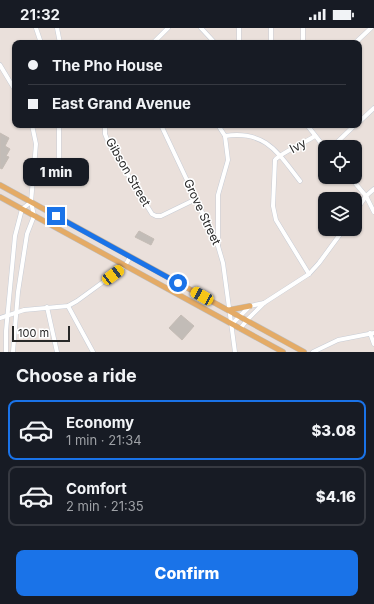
<!DOCTYPE html>
<html lang="en">
<head>
<meta charset="utf-8">
<style>
  body { margin:0; font-family:Inter,sans-serif; background:#242831; color:#f1f3f6; height:100vh; display:flex; flex-direction:column; font-size:15px; white-space:nowrap }
  * { box-sizing:border-box; margin:0 }
  p { font-size:13px; color:#9ea1a6 }
  .icon { flex:none; width:22px; height:22px; fill:none; stroke:currentColor; stroke-width:2; stroke-linecap:round; stroke-linejoin:round }
  .map { position:relative; height:324px; overflow:hidden }
  .side { display:flex; flex-direction:column; background:#171b24; flex:1 }
  .side>* { flex:none }
  .banner { position:absolute; left:12px; top:12px; width:350px; height:88px; border-radius:8px; box-shadow:0 1px 3px #0004; display:grid; align-content:center; height:88px; padding:0 16px; background:#171b24 }
  .tools { position:absolute; left:318px; top:112px; display:grid; gap:8px }
  .tools a { display:grid; place-items:center; width:44px; height:44px; border-radius:8px; background:#171b24; box-shadow:0 1px 3px #0004; font-size:20px }
  .scale { position:absolute; left:12px; bottom:10px; width:58px; box-sizing:border-box; padding-left:4px; border:2px solid #282828; border-top:0; font-size:11px; line-height:14px; white-space:nowrap; color:#282828; -webkit-text-stroke:3px #fff; paint-order:stroke }
  .end { position:absolute; width:18px; height:18px; margin:-9px; border:5px solid #1a73e8; background:#fff; box-shadow:0 0 0 2px #fff }
  .from { border-radius:50% }
  .bubble { position:absolute; height:28px; border-radius:8px; background:#171b24; box-shadow:0 1px 3px #0004; font-size:13px; font-weight:800; line-height:28px; text-align:center }
  .car { position:absolute; width:12px; height:24px; margin:-12px -6px; border-radius:5px; box-shadow:0 0 3px 1px #0007; background:linear-gradient(#f5c518 24%,#345 0 40%,#f5c518 0 76%,#345 0 86%,#f5c518 0) }
  .banner b { display:flex; align-items:center; gap:14px; height:38px; font-size:15px }
  .banner b+b { border-top:1px solid #363941 }
  .banner i { width:10px; height:10px; background:#f1f3f6 }
  ul { padding:0; list-style:none }
  li { display:flex; align-items:center; gap:12px; height:60px; margin:0 8px 6px; padding:0 8px; border:2px solid #363941; border-radius:8px }
  li div { flex:1 }
  li b { display:block; font-size:15px }
  li em { font-style:normal; font-weight:800 }
  li.on { border-color:#1a73e8 }
  li>.icon { width:36px; height:36px; stroke-width:1.5 }
  h2 { padding:0 16px; font-size:18px; line-height:48px }
  .button { display:flex; gap:8px; margin-top:auto; padding:8px 16px }
  .button a { flex:1; height:46px; border-radius:8px; background:#1a73e8; color:#fff; font-size:16px; font-weight:800; line-height:46px; text-align:center }
  .status { display:flex; justify-content:space-between; align-items:center; height:28px; padding:0 20px; background:#171b24; direction:ltr }
  .status svg { height:11px; fill:currentColor }
  .map>svg:first-child { display:block }
  .building { fill:#c2bcb7; stroke:#c5bcb5 }
  .lines { fill:none; stroke-linecap:round; stroke-linejoin:round }
  .minor-casing { stroke:#c7ccd5; stroke-width:5 }
  .major-casing { stroke:#bebebe; stroke-width:6 }
  .minor { stroke:#fff; stroke-width:4 }
  .major { stroke:#e4ab66; stroke-width:5 }
  .route { stroke:#1a73e8; stroke-width:5 }
  .labels { text-anchor:middle; stroke-width:3; stroke-linejoin:round; paint-order:stroke }
  .street-label { font-size:12px; fill:#282828; stroke:#fff }
</style>
</head>
<body>
<div class="status"><b>21:32</b><svg viewBox="0 0 49 12"><path d="M0 12V9h3v3zM5 12V6h3v6zM10 12V3h3v9zM15 12V0h3v12zM26 1h20v11H26zM47 4h2v5h-2z"/></svg></div>
<div class="map">
<svg width="374" height="324" viewBox="0 0 374 324">
  <rect width="100%" height="100%" fill="#eae0db"/>
  <g class="building">
    <polygon points="0,105 9,110 5,118 10,121 6,128 9,129 2,141 0,140"/>
    <polygon points="139,203 154,211 151,217 135,209"/>
    <polygon points="181,287 194,298 182,312 169,300"/>
  </g>
  <g class="lines">
    <defs>
      <g id="minor">
        <polyline points="36,0 41,15"/>
        <polyline points="57,0 60,15"/>
        <polyline points="201,0 215,15"/>
        <polyline points="239,0 239,15"/>
        <polyline points="153,15 168,0"/>
        <polyline points="271,15 271,0"/>
        <polyline points="303,15 303,0"/>
        <polyline points="355,15 371,0"/>
        <polyline points="0,37 15,62"/>
        <polyline points="359,94 374,80"/>
        <polyline points="105,97 105,106 109,116 152,186 156,188 161,188 196,171"/>
        <polyline points="161,97 218,218 223,235 235,324"/>
        <polyline points="218,97 225,108 228,132 218,167 218,217"/>
        <polyline points="307,97 325,120"/>
        <path d="M225 108C266 102 278 125 300 153"/>
        <polyline points="332,119 355,97"/>
        <polyline points="350,149 366,168 374,184"/>
        <path d="M34 150C44 150 54 152 59 142V97"/>
        <polyline points="355,184 366,168 374,161"/>
        <path d="M309 246 276 192 273 178 275 132C281 125 306 114 315 108"/>
        <polyline points="68,278 93,324"/>
        <polyline points="47,279 57,324"/>
        <polyline points="0,290 24,282 68,278 77,273 125,238 130,229"/>
        <polyline points="232,296 250,278 264,275"/>
        <polyline points="240,301 247,292 264,275 309,246 319,235 344,201"/>
        <polyline points="370,305 374,316"/>
        <polyline points="6,324 6,303 15,208 22,181 31,174"/>
        <polyline points="13,324 18,264 27,206 34,188 31,174 36,116 32,97"/>
        <polyline points="313,324 338,312 374,305"/>
      </g>
      <g id="major">
        <polyline points="0,157 304,324"/>
        <polyline points="0,169 283,324"/>
        <polyline points="229,282 250,278"/>
      </g>
    </defs>
    <use href="#minor" class="minor-casing"/>
    <use href="#major" class="major-casing"/>
    <use href="#minor" class="minor"/>
    <use href="#major" class="major"/>
  </g>
  <g class="lines">
    <polyline class="route" points="56,188 178,255"/>
  </g>
  <g class="labels">
    <g class="street-label">
      <text transform="translate(298 118) rotate(-29)" y="4">Ivy</text>
      <text transform="translate(128 144) rotate(60)" y="4">Gibson Street</text>
      <text transform="translate(202 184) rotate(65)" y="4">Grove Street</text>
    </g>
  </g>
</svg>
<div class="tools">
<a><svg class="icon" aria-label="locate" viewBox="0 0 24 24"><circle cx="12" cy="12" r="6"/><path d="M12 2v4M12 18v4M2 12h4M18 12h4"/></svg></a>
<a><svg class="icon" aria-label="layers" viewBox="0 0 24 24"><path d="M12 4l9 5-9 5-9-5zM3 14l9 5 9-5"/></svg></a>
</div>
<div class="scale">100 m</div>
<i class="end from" style="left:178px;top:255px"></i>
<i class="end" style="left:56px;top:188px"></i>
<div class="bubble" style="left:23px;top:130px;width:66px">1 min</div>
<i class="car" style="left:113px;top:247px;rotate:53deg"></i>
<i class="car" style="left:202px;top:268px;rotate:299deg"></i>
<div class="banner">
<b><i class="from"></i>The Pho House</b>
<b><i></i>East Grand Avenue</b>
</div>
</div>
<section class="side">
<h2>Choose a ride</h2>
<ul>
<li class="on"><svg class="icon" aria-label="car" viewBox="0 0 24 24"><path d="M5 17H2v-5l4-1 3-4h7l3 4 3 1v5h-3M9 17h6M6 11h13"/><circle cx="7" cy="17" r="2"/><circle cx="17" cy="17" r="2"/></svg><div><b>Economy</b><p>1 min · 21:34</p></div><em>$3.08</em></li>
<li><svg class="icon" aria-label="car" viewBox="0 0 24 24"><path d="M5 17H2v-5l4-1 3-4h7l3 4 3 1v5h-3M9 17h6M6 11h13"/><circle cx="7" cy="17" r="2"/><circle cx="17" cy="17" r="2"/></svg><div><b>Comfort</b><p>2 min · 21:35</p></div><em>$4.16</em></li>
</ul>
<div class="button"><a>Confirm</a></div>
</section>
</body>
</html>
